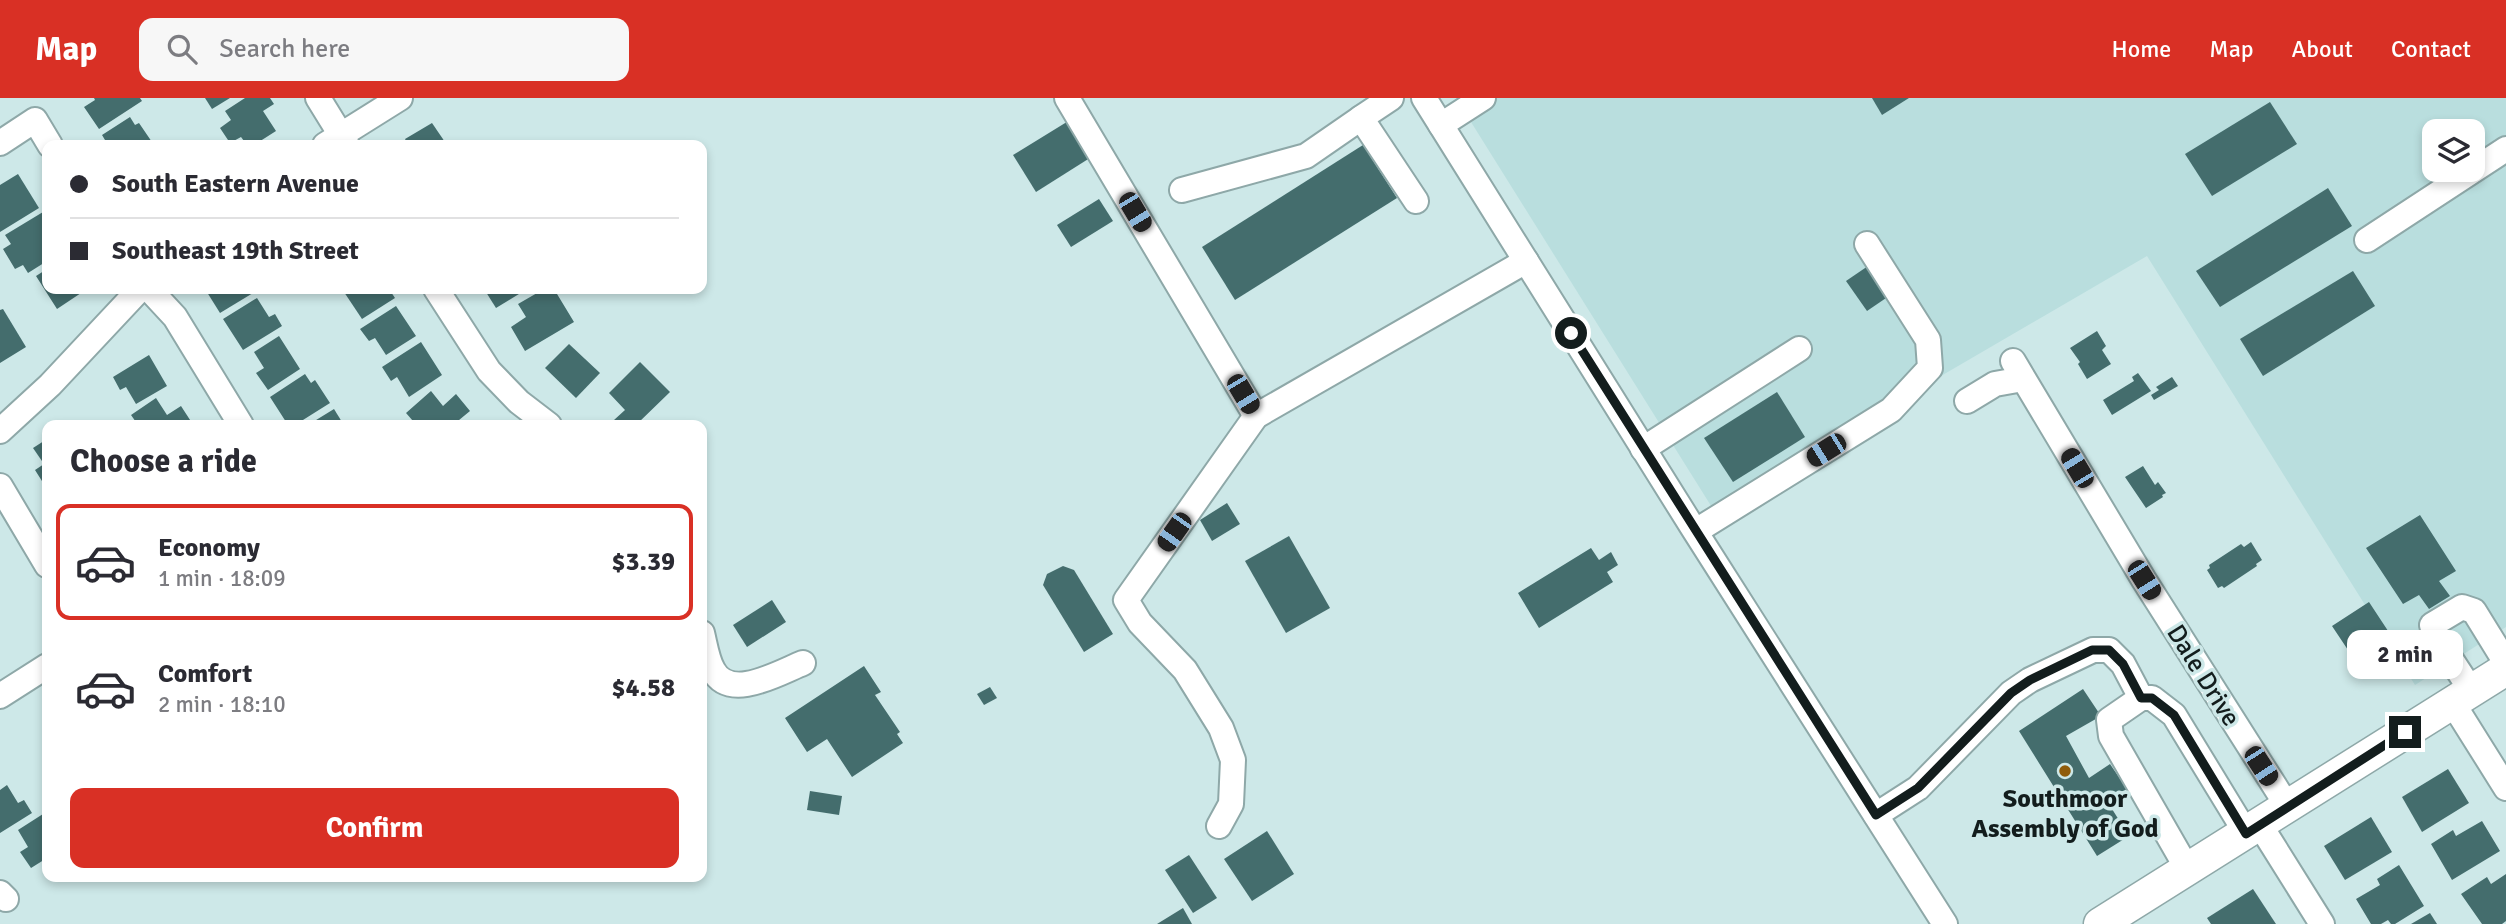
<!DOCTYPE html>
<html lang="en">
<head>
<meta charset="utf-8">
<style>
  body { margin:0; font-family:Signika,sans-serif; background:#f7f7f7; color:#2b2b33; height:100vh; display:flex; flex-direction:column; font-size:26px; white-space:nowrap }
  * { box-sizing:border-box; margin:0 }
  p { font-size:23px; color:#7c7c81 }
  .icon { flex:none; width:38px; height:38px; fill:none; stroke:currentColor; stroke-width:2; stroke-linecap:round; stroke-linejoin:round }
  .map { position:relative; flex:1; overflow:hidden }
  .side { position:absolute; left:42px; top:322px; width:665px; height:462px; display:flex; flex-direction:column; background:#fff; border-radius:14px; box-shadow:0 4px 10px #0003 }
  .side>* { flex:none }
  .banner { position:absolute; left:42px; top:42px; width:665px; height:154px; border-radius:14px; box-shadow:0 4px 10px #0003; display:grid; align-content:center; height:154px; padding:0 28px; background:#fff }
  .tools { position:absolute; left:2422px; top:21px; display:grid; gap:14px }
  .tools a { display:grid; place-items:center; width:63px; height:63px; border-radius:14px; background:#fff; box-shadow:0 4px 10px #0003; font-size:35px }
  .end { position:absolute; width:32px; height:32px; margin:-16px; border:9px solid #131d1d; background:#fff; box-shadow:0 0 0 4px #fff }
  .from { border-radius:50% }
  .bubble { position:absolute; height:49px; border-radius:14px; background:#fff; box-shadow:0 4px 10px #0003; font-size:23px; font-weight:700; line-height:49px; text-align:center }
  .car { position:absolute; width:21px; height:42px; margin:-21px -10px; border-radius:9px; box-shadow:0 0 5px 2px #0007; background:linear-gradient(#222 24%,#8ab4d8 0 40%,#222 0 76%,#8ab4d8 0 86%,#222 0) }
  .banner b { display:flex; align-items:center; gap:24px; height:66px; font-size:26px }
  .banner b+b { border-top:2px solid #e1e1e2 }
  .banner i { width:18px; height:18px; background:#2b2b33 }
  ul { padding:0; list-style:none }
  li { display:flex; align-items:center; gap:21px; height:116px; margin:0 14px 10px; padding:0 14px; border:4px solid transparent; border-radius:14px }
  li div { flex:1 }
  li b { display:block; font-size:26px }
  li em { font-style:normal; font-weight:700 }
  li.on { border-color:#d93025 }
  li>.icon { width:63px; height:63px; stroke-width:1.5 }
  h2 { padding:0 28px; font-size:32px; line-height:84px }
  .button { display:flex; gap:14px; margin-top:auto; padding:14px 28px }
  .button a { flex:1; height:80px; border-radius:14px; background:#d93025; color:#fff; font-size:28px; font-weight:700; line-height:80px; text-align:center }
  header { display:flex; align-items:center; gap:42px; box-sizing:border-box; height:98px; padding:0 35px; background:#d93025; color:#fff }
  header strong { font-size:33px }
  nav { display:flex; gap:38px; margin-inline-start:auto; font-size:24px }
  .search { width:490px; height:63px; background:#f7f7f7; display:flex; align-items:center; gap:18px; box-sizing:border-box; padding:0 24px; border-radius:14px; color:#7c7c81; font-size:26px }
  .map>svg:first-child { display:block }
  .built { fill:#b9dede; fill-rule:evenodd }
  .building { fill:#446d6d }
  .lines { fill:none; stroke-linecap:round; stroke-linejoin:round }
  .minor-casing { stroke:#8ea8a8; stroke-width:28 }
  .major-casing { stroke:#8ea8a8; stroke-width:35 }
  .minor { stroke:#fff; stroke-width:24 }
  .major { stroke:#fff; stroke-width:32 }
  .route { stroke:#131d1d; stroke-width:9 }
  .poi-dot { fill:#8f5c0a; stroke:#cde8e8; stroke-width:2.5 }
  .labels { text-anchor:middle; stroke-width:7; stroke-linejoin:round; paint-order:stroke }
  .street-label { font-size:26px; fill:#131d1d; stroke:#cde8e8 }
  .poi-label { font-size:26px; font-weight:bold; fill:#131d1d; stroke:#cde8e8 }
</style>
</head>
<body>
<header>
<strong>Map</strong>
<div class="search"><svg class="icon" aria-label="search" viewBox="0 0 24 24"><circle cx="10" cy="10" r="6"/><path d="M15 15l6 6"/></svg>Search here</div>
<nav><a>Home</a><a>Map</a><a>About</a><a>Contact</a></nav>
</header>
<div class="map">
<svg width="2506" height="826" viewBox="0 0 2506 826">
  <rect width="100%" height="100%" fill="#cde8e8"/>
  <path class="built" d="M1456 0H2506V529L2415 587 2147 158 1713 411ZM2434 33H2473V72H2434Z"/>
  <g class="building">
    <polygon points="94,0 140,0 142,3 99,31 84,9 95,2"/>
    <polygon points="205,0 230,0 212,11"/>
    <polygon points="245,0 270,0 274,6 263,13 276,33 254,47 247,47 241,39 230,45 220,30 231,22 225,13"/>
    <polygon points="1872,0 1909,0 1882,17"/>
    <polygon points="2270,4 2297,46 2212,98 2185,56"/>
    <polygon points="130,19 135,27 139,25 154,47 108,47 102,37"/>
    <polygon points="1070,22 1093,58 1036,94 1013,57"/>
    <polygon points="432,25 447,47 408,47 405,41"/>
    <polygon points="1363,47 1397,100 1235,202 1202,149"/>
    <polygon points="18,76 39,110 0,134 0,87"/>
    <polygon points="2328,90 2352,128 2220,209 2196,173"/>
    <polygon points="1099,101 1113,123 1071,149 1057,127"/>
    <polygon points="43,114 47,121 47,134 42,137 47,146 47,163 28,175 23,167 15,171 3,151 11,146 5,137"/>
    <polygon points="1868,168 1889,198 1867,213 1846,183"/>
    <polygon points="47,171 47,191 79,191 81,195 57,211 36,178"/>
    <polygon points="2353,173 2375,208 2263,278 2240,241"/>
    <polygon points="205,191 250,191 253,195 220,215"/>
    <polygon points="342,191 389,191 395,200 362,221"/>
    <polygon points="484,191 527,191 496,210"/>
    <polygon points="544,191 554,191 574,224 525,253 511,229 526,219 518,206"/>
    <polygon points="257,200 269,219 275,216 282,228 243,252 223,221"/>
    <polygon points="396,208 416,238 386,257 375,240 369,243 360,231"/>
    <polygon points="3,211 26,249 0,265 0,212"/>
    <polygon points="2097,233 2106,248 2102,252 2111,266 2087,281 2078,266 2080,264 2070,250"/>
    <polygon points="279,238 300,271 268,292 256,275 264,270 254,254"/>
    <polygon points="421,244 442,277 409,299 397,279 391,283 382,269"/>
    <polygon points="569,246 600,275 576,300 545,270"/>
    <polygon points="149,257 167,288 136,306 126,289 120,292 113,279"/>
    <polygon points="640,264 670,294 636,327 619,327 614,322 625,312 609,295"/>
    <polygon points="2138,275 2151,293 2112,317 2103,302 2134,283 2132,279"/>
    <polygon points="305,276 311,285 315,282 330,305 295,327 288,327 270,299"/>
    <polygon points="2172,279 2178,288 2154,302 2151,297 2159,292 2156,289"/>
    <polygon points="431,293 443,308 456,296 470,313 453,327 412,327 410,326 413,323 406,315"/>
    <polygon points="1777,294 1805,339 1733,384 1704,340"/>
    <polygon points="156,300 167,317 181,308 192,325 138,327 131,317"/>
    <polygon points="334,311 342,324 340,327 308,327"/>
    <polygon points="47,341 47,391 35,372 44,366 33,350"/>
    <polygon points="2143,368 2155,387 2158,384 2166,395 2162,397 2163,399 2146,410 2125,379"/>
    <polygon points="1227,405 1240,426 1212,443 1200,422"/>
    <polygon points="2420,417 2456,473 2439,483 2450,498 2429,511 2419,497 2403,506 2366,450"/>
    <polygon points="1289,438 1330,510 1286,535 1245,463"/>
    <polygon points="2251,444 2262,462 2256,466 2257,468 2224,490 2222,488 2218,490 2207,472 2210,470 2209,467 2241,446 2244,449"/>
    <polygon points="1591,450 1599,462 1611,454 1618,467 1607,474 1613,484 1539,530 1518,495"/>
    <polygon points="1063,468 1074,472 1113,536 1084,554 1043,487 1047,476"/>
    <polygon points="772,502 786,524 747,549 733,527"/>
    <polygon points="2369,504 2394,542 2378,553 2373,545 2352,558 2332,528"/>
    <polygon points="864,568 881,594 875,597 900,634 897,636 903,645 852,679 827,641 807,654 785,620"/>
    <polygon points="990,589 997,600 984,607 977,596"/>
    <polygon points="2083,591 2101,618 2066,638 2089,680 2110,666 2127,691 2107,703 2129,738 2097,758 2019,633"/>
    <polygon points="2448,671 2469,705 2422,734 2402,699"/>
    <polygon points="7,687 18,705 24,702 32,715 0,735 0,692"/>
    <polygon points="810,693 842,698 839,717 807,712"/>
    <polygon points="43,716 47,723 47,760 31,770 20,754 28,749 18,732"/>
    <polygon points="2371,719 2392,754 2345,782 2324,748"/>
    <polygon points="2482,723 2500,753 2452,782 2431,746 2453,732 2456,738"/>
    <polygon points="1267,733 1294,776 1252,803 1224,761"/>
    <polygon points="1189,757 1217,800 1193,815 1165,772"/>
    <polygon points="2399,767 2424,808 2395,826 2391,826 2388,822 2381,826 2371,826 2356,801 2380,787 2377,781"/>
    <polygon points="2506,776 2506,823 2502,826 2482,826 2461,796 2487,779 2491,786"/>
    <polygon points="2253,791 2276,826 2211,826 2207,820"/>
    <polygon points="1183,810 1192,826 1157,826"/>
    <polygon points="2430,815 2437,826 2411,826"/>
  </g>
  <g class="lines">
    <defs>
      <g id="minor">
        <polyline points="318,0 347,47"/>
        <polyline points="1067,0 1256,318"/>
        <polyline points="1391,0 1361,20 1416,103"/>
        <polyline points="1424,0 1693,430 1945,826"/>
        <polyline points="1441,27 1483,0"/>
        <polyline points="0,45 35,22 50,47"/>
        <polyline points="325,47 400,0"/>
        <polyline points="1182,92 1306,58 1361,20"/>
        <polyline points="2367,142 2506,51"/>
        <polyline points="149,191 175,219 241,327"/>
        <polyline points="436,191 489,273 519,304 549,327"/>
        <polyline points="2013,263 2144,482 2288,709"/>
        <polyline points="1967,303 1995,286 2023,281"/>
        <polyline points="0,333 50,287 140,191"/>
        <polyline points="1643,351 1799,251"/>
        <polyline points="0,388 47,467"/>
        <polyline points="1696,433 1891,312 1930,270 1928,242 1867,146"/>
        <path d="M702 535C705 547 707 562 713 572 730 604 778 575 803 565"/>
        <polyline points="2471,592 2435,537 2432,527 2462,509 2474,513 2506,565"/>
        <polyline points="0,598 47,568"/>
        <polyline points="2452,604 2506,690"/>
        <polyline points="1876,717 1918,690 2011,595 2030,582 2093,552 2109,552 2123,566 2141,600"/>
        <polyline points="2260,727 2322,826"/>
        <polyline points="1219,728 1231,706 1233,662 1221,630 1185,572 1140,525 1126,502 1256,318 1526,163"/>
        <polyline points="2188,772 2111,638 2109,622 2141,600 2152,600 2174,617 2246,735"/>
        <polyline points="0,795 6,801"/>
      </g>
      <polyline id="major" points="2100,826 2506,571"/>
    </defs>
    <use href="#minor" class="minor-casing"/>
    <use href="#major" class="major-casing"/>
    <use href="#minor" class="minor"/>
    <use href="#major" class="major"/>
  </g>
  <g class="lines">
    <polyline class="route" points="1571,235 1876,717 1918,690 2011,595 2030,582 2092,552 2109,552 2123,566 2141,600 2152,600 2174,617 2246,736 2405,634"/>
  </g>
  <circle class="poi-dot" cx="2065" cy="673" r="7"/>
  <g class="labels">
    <g class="street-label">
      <text transform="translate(2204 577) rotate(58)" y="9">Dale Drive</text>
    </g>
    <g class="poi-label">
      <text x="2065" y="709">Southmoor<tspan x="2065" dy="30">Assembly of God</tspan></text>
    </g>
  </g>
</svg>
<div class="tools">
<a><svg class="icon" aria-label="layers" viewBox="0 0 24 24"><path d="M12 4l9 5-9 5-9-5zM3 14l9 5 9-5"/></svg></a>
</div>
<i class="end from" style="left:1571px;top:235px"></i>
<i class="end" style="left:2405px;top:634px"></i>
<div class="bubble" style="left:2347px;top:532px;width:116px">2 min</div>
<i class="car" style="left:1135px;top:114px;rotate:149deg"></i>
<i class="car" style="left:1243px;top:296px;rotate:149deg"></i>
<i class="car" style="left:1826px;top:352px;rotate:238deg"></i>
<i class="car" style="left:2077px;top:370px;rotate:329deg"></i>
<i class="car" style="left:1174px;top:434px;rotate:215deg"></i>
<i class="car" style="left:2144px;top:482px;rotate:148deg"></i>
<i class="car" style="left:2261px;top:668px;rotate:147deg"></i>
<div class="banner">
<b><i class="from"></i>South Eastern Avenue</b>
<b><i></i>Southeast 19th Street</b>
</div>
<section class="side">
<h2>Choose a ride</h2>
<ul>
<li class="on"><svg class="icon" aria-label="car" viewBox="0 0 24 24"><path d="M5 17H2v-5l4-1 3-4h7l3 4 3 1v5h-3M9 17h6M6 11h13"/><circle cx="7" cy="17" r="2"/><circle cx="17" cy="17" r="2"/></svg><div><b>Economy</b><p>1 min · 18:09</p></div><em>$3.39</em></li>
<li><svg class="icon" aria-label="car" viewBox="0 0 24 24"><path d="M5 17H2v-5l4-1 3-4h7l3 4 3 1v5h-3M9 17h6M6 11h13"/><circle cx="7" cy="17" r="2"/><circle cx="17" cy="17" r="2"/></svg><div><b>Comfort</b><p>2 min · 18:10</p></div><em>$4.58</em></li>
</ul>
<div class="button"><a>Confirm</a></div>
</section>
</div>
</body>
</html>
